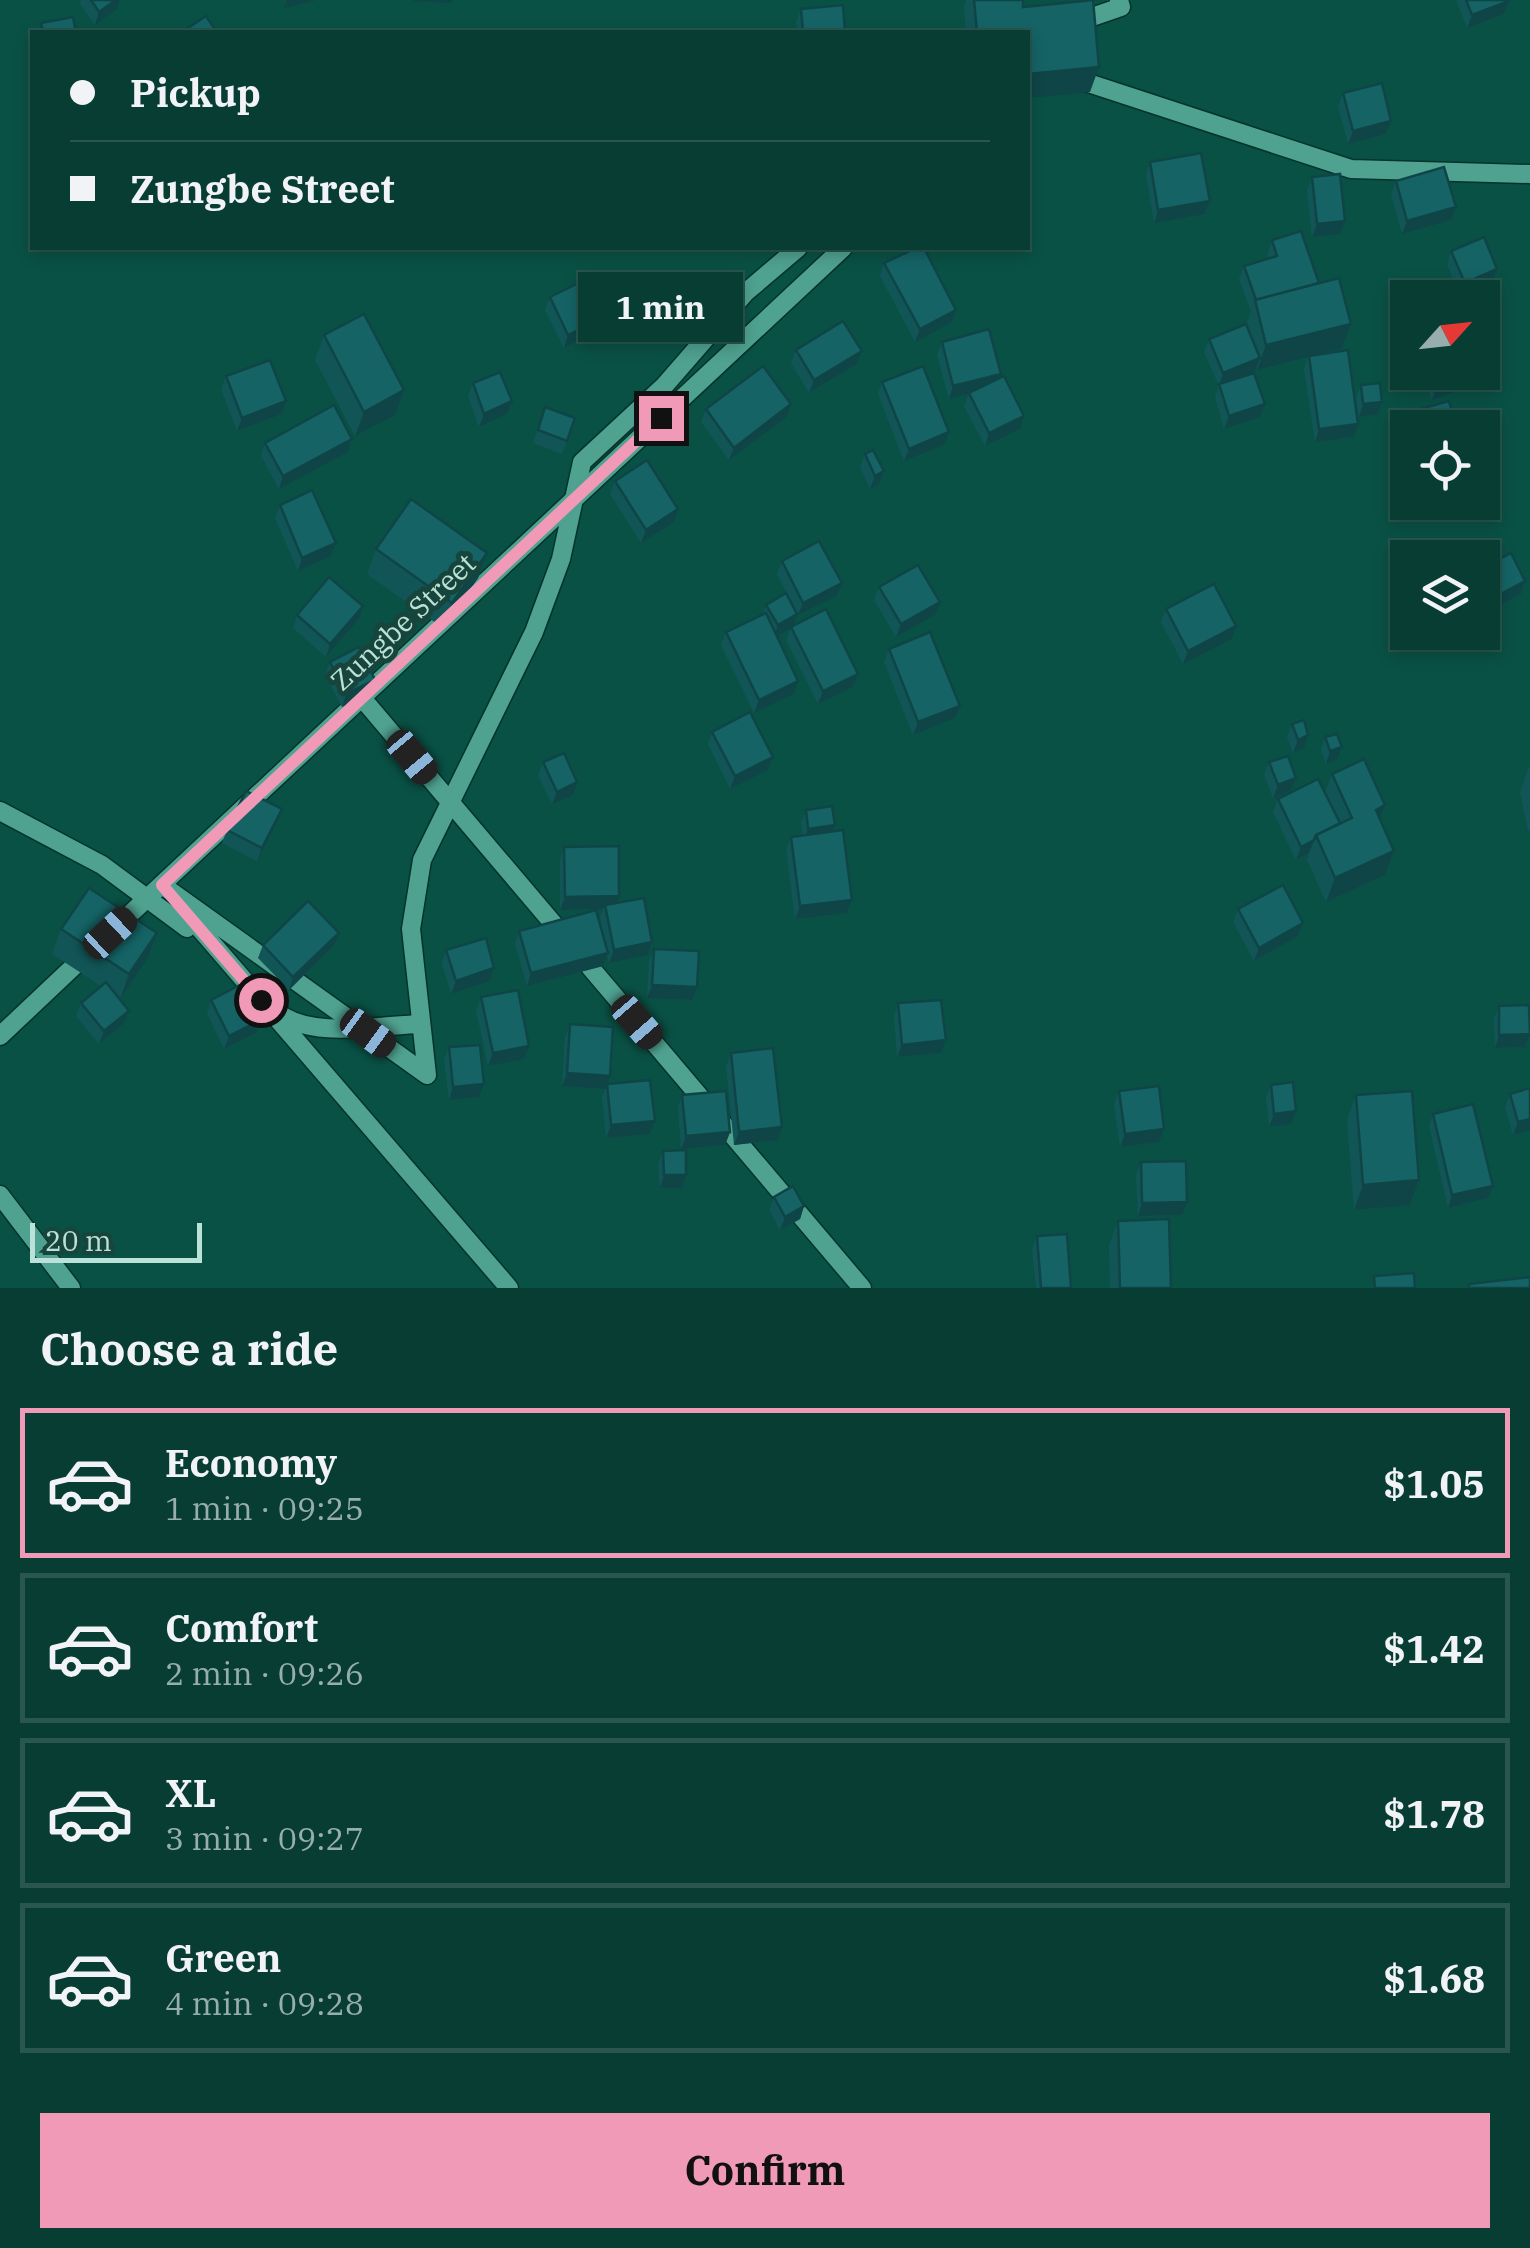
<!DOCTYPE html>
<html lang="en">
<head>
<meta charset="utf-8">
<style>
  body { margin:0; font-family:"IBM Plex Serif",serif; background:#11443c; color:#f1f3f6; height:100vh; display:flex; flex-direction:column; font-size:38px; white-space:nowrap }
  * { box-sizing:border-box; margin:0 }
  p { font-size:32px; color:#98aeac }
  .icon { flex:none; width:55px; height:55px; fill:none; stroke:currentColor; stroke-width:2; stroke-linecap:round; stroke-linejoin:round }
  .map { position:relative; height:1288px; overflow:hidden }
  .drawer { display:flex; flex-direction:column; background:#083d34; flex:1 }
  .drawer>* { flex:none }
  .top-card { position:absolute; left:30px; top:30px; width:1000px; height:220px; border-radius:0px; box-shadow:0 5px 15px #0003,0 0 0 2px #29564f; display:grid; align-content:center; height:220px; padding:0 40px; background:#083d34 }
  .needle { width:65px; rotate:63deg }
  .fabs { position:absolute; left:1390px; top:280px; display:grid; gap:20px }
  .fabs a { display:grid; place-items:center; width:110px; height:110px; border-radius:0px; background:#083d34; box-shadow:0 5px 15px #0003,0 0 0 2px #29564f; font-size:50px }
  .scale { position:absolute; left:30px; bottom:25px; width:172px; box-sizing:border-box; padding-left:10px; border:5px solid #bbe2d8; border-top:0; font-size:28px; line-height:35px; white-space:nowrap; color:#bbe2d8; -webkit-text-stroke:8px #17443b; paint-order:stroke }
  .end { position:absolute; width:45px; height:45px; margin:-22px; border:12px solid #f09ab7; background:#111; box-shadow:0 0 0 5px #111 }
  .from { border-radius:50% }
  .bubble { position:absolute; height:70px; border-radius:0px; background:#083d34; box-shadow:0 5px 15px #0003,0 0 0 2px #29564f; font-size:32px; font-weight:700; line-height:70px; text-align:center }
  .car { position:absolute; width:30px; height:60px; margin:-30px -15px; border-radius:12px; box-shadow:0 0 8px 2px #0007; background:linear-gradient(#222 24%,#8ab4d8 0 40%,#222 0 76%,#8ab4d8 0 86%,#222 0) }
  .top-card b { display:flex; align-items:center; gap:35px; height:95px; font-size:38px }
  .top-card b+b { border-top:2px solid #29564f }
  .top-card i { width:25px; height:25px; background:#f1f3f6 }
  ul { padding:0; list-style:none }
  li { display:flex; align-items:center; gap:30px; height:150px; margin:0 20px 15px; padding:0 20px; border:5px solid #29564f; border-radius:0px }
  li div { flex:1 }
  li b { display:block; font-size:38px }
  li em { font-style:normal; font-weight:700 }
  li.selected { border-color:#f09ab7 }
  li>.icon { width:90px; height:90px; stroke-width:1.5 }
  h2 { padding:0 40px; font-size:45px; line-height:120px }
  .cta { display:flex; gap:20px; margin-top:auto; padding:20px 40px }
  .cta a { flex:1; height:115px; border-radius:0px; background:#f09ab7; color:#111; font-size:40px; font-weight:700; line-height:115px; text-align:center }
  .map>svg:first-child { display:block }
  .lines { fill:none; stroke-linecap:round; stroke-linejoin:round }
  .minor-casing { stroke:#04342c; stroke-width:21 }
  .minor { stroke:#4fa190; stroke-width:18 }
  .wall { fill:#125557 }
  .shaded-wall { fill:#0f4547 }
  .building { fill:#156365; stroke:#0f4547; stroke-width:2.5 }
  .route { stroke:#f09ab7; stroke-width:12 }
  .labels { text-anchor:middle; stroke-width:10; stroke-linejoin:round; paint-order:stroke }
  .street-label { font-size:28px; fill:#bbe2d8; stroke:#17443b }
</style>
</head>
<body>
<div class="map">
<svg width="1530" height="1288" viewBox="0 0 1530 1288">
  <rect width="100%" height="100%" fill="#0a5145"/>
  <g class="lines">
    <defs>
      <g id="minor">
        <polyline points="1076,31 1089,18 1121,7 1119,0"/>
        <polyline points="1070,77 1351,169 1530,174"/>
        <polyline points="362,698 862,1288"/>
        <polyline points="0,811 102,865 187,928"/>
        <polyline points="162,885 427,1075 411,929 422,860 534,632 561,559 582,462 665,385 745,293 798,248"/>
        <polyline points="182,908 509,1288"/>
        <polyline points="113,930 843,248"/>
        <path d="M276 1011C309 1040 380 1025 421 1024"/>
        <polyline points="0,1036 90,951"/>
        <polyline points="0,1195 71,1288"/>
      </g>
    </defs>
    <use href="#minor" class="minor-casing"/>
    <use href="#minor" class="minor"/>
  </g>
  <g class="wall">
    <polygon points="81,0 120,0 117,9 95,25 80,4"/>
    <polygon points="966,0 1023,0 1023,7 1090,92 1028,32 966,32 964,8"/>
    <polygon points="1456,0 1508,0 1509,1 1504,14 1467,28"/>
    <polygon points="801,9 845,32 797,32 796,22"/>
    <polygon points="1343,93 1386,134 1348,144 1338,106"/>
    <polygon points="1150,162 1210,201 1205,214 1154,223 1146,175"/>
    <polygon points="1312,177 1340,234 1312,237 1307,190"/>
    <polygon points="1396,181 1451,220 1402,234 1391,194"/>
    <polygon points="1272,240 1319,283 1351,324 1342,348 1318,354 1354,437 1315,442 1304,369 1308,357 1257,370 1257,366 1255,371 1240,377 1260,417 1224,429 1215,397 1219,386 1204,352 1209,339 1246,325 1251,312 1239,279 1244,266 1269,258 1268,253"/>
    <polygon points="1451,251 1497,269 1493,282 1460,296 1447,264"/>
    <polygon points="884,263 956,310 952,322 915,342 880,276"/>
    <polygon points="550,297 608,326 564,348 545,310"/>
    <polygon points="324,335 395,415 355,436 315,360"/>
    <polygon points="942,342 1001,374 999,378 1020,429 985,446 964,406 969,394 949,399 937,355"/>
    <polygon points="796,350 857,364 809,393 791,363"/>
    <polygon points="1422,372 1469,372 1470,376 1465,389 1432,400"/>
    <polygon points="226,376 281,414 237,431 221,389"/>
    <polygon points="882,382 944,445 904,461 878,394"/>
    <polygon points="473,383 507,414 479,427 468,396"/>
    <polygon points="1361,385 1382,402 1377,415 1359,417 1356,398"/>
    <polygon points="791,404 787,417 729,460 701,422 706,409"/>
    <polygon points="545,407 567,441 562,454 533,443"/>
    <polygon points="1413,411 1456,428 1409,428 1408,424"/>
    <polygon points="352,439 348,452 279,489 261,456 265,443"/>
    <polygon points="865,454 884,471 879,484 870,489 860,467"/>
    <polygon points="615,481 674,522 641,543 610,494"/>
    <polygon points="280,505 336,543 331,556 298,571 275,518"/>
    <polygon points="376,549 487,553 478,578 443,628 367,574"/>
    <polygon points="782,561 842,583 837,596 798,615 777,574"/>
    <polygon points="1482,568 1525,581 1521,594 1492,609 1482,592"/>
    <polygon points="879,587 935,615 896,637 874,600"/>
    <polygon points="766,605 793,626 853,687 818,704 786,640 791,628 777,636 794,694 754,713 721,645 726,632 763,614"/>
    <polygon points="1166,609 1232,639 1183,664 1161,622"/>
    <polygon points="297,615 359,619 326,657 293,628"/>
    <polygon points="889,649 955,718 913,735 884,662"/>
    <polygon points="330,662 371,693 342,707 325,675"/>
    <polygon points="1292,724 1304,748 1293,753 1287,737"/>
    <polygon points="712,732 773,757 768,770 730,789 708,744"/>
    <polygon points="1325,737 1337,760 1326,764 1321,750"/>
    <polygon points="543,762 573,795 552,804 538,775"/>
    <polygon points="1269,762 1296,778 1291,791 1273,798 1264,775"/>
    <polygon points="1529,767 1530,767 1530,830 1528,831 1520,792"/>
    <polygon points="1332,774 1385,805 1380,819 1394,851 1385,875 1326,902 1307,860 1309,853 1296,860 1273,812 1278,799 1325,793"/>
    <polygon points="282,809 257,861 222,843 227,830"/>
    <polygon points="806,810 835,825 833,832 852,900 847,913 795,919 786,850 791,837 803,835 801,823"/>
    <polygon points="564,847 652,942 648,955 609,963 607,954 603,966 527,986 515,944 519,931 604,941 600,918 603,909 560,910 560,860"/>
    <polygon points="1238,909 1303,923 1298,936 1254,961 1233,922"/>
    <polygon points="61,929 157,933 148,958 120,999 124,1023 99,1044 76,1016 81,1003 101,986 52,954"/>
    <polygon points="263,945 334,945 289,990 258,958"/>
    <polygon points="654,949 692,1000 647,998 649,961"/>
    <polygon points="446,950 494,968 490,981 451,994 442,963"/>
    <polygon points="481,997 529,1046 524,1059 488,1066 476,1010"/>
    <polygon points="211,1000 256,1033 224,1049 207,1013"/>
    <polygon points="898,1003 941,1053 897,1057 894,1016"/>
    <polygon points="1499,1006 1530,1034 1525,1047 1495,1048 1494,1019"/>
    <polygon points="570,1024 607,1084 650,1134 606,1138 602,1097 605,1089 562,1086 565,1037"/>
    <polygon points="449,1047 479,1097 449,1100 444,1060"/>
    <polygon points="731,1053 782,1127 778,1140 734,1145 726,1066"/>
    <polygon points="1271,1085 1296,1111 1291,1124 1269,1127 1266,1098"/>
    <polygon points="1119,1091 1159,1142 1120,1147 1114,1104"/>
    <polygon points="1510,1094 1530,1130 1513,1135 1505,1107"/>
    <polygon points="682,1095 730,1132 725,1145 681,1149 678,1108"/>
    <polygon points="1356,1095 1419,1180 1410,1205 1354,1210 1347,1120"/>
    <polygon points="1433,1114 1488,1198 1448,1208 1429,1126"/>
    <polygon points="663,1151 682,1188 660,1188 658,1164"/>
    <polygon points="1141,1162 1182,1215 1138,1216 1136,1175"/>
    <polygon points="774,1197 804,1206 800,1219 780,1230 769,1210"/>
    <polygon points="1118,1221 1171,1288 1110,1288 1109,1245"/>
    <polygon points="1037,1236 1071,1288 1036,1288 1032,1249"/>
  </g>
  <g class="shaded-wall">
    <polygon points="116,0 120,0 117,9 95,25 99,12"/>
    <polygon points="287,0 316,0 284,8"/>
    <polygon points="413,0 452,0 451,3 413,1"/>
    <polygon points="1509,1 1504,14 1467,28 1472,15"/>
    <polygon points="1099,67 1090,92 1028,98 1028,74"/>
    <polygon points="1391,121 1386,134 1348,144 1353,131"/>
    <polygon points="1210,201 1205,214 1154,223 1158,210"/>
    <polygon points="1456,207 1451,220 1402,234 1407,221"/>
    <polygon points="1345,221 1340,234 1312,237 1317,224"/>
    <polygon points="1497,269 1493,282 1460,296 1465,283"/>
    <polygon points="956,310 952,322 915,342 920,329"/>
    <polygon points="613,313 608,326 564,348 568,335"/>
    <polygon points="1351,324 1342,348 1257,370 1266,345"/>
    <polygon points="862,351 857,364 809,393 814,380"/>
    <polygon points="1260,358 1255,371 1219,386 1223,373"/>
    <polygon points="1001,374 996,387 949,399 953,386"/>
    <polygon points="1470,376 1465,389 1432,400 1436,387"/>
    <polygon points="404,390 395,415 355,436 364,412"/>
    <polygon points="286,401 281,414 237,431 242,418"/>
    <polygon points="512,401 507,414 479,427 484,414"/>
    <polygon points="1382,402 1377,415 1359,417 1363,404"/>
    <polygon points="791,404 787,417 729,460 734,448"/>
    <polygon points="1265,404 1260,417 1224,429 1229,416"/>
    <polygon points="1024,416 1020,429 985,446 989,433"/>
    <polygon points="1358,424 1354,437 1315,442 1319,429"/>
    <polygon points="949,432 944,445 904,461 909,449"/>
    <polygon points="352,439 348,452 279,489 283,476"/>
    <polygon points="884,471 879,484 870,489 875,476"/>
    <polygon points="678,509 674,522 641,543 646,530"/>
    <polygon points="336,543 331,556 298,571 302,558"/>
    <polygon points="487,553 478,578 443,628 452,603"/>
    <polygon points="1525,581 1521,594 1492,609 1497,596"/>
    <polygon points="842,583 837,596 798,615 803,603"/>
    <polygon points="940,602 935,615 896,637 901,624"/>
    <polygon points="363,606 359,619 326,657 330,644"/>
    <polygon points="797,614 793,627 774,638 778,625"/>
    <polygon points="1236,626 1232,639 1183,664 1188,651"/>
    <polygon points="858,674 853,687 818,704 823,691"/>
    <polygon points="375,680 371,693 342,707 346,694"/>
    <polygon points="798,681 794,694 754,713 759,700"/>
    <polygon points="960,706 955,718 913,735 918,722"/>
    <polygon points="1308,735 1304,748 1293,753 1298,740"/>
    <polygon points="1342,747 1337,760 1326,764 1330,751"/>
    <polygon points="773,757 768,770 730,789 735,776"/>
    <polygon points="1296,778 1291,791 1273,798 1278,785"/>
    <polygon points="577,782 573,795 552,804 557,792"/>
    <polygon points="1385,805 1376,830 1376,810"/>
    <polygon points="282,809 277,822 257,861 262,848"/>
    <polygon points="835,825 830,838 804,842 808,829"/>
    <polygon points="1314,840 1309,853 1296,860 1301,847"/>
    <polygon points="1394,851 1385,875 1326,902 1335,878"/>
    <polygon points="619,896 615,909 605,905 603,909 560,910 565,897"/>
    <polygon points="852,900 847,913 795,919 800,906"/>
    <polygon points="1303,923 1298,936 1254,961 1259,948"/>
    <polygon points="157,933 148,958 120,999 129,974"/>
    <polygon points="339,933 334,945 289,990 293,977"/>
    <polygon points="652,942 648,955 609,963 614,950"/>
    <polygon points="608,953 603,966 527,986 531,973"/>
    <polygon points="494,968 490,981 451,994 456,981"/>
    <polygon points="652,985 697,987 692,1000 647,998"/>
    <polygon points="129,1011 124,1023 99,1044 104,1031"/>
    <polygon points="260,1020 256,1033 224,1049 229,1036"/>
    <polygon points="1530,1034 1525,1047 1495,1048 1499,1035"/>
    <polygon points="946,1040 941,1053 897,1057 902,1045"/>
    <polygon points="529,1046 524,1059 488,1066 493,1053"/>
    <polygon points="567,1073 610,1076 606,1089 562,1086"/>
    <polygon points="484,1084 479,1097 449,1100 453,1087"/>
    <polygon points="1296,1111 1291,1124 1269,1127 1274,1114"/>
    <polygon points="1530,1119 1530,1130 1513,1135 1518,1122"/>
    <polygon points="655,1121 650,1134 606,1138 611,1125"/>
    <polygon points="782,1127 778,1140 734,1145 739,1132"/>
    <polygon points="1164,1129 1159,1142 1120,1147 1125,1134"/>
    <polygon points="730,1132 725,1145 681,1149 686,1136"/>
    <polygon points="664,1175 686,1175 682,1188 660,1188"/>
    <polygon points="1419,1180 1410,1205 1354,1210 1363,1185"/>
    <polygon points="1493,1186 1488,1198 1448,1208 1452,1195"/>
    <polygon points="1187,1202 1182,1215 1138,1216 1142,1203"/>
    <polygon points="804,1206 800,1219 780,1230 785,1217"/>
  </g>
  <g class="building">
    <polygon points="91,0 116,0 99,12"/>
    <polygon points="974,0 1023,0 1023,7 1093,0 1099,67 1028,74 1028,32 977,32"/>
    <polygon points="1466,0 1508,0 1509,1 1472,15"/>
    <polygon points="843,5 845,32 803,32 801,9"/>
    <polygon points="206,16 217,32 182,32"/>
    <polygon points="73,17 76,32 43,32 41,23"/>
    <polygon points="1382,83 1391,121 1353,131 1343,93"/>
    <polygon points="1201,153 1210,201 1158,210 1150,162"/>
    <polygon points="1444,167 1456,207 1407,221 1396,181"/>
    <polygon points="1340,174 1345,221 1317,224 1312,177"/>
    <polygon points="1301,231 1319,283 1256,300 1244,266 1277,256 1272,240"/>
    <polygon points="1484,237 1497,269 1465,283 1451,251"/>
    <polygon points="916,248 924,248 956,310 920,329 884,263"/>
    <polygon points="595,275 613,313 568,335 550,297"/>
    <polygon points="1339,278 1351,324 1266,345 1255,300"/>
    <polygon points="364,314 404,390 364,412 324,335"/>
    <polygon points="843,321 862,351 814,380 796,350"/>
    <polygon points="1246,324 1260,358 1223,373 1209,339"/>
    <polygon points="989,329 1001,374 953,386 942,342"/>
    <polygon points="1348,350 1358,424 1319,429 1309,356"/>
    <polygon points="270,360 286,401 242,418 226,376"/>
    <polygon points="763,366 791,404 734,448 706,409"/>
    <polygon points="923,366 949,432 909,449 882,382"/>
    <polygon points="500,372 512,401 484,414 473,383"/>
    <polygon points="1431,372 1469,372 1470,376 1436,387"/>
    <polygon points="1254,373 1265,404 1229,416 1219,384"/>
    <polygon points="1004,376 1024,416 989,433 969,393"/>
    <polygon points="1380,383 1382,402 1363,404 1361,385"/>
    <polygon points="1449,401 1456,428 1417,428 1413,411"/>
    <polygon points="334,405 352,439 283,476 265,443"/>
    <polygon points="545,407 575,418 567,441 538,430"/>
    <polygon points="873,450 884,471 875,476 865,454"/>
    <polygon points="647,460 678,509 646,530 615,481"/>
    <polygon points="312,490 336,543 302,558 280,505"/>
    <polygon points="411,499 487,553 452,603 376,549"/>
    <polygon points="819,541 842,583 803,603 782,561"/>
    <polygon points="1511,553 1525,581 1497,596 1482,568"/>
    <polygon points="918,565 940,602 901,624 879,587"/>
    <polygon points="329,577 363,606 330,644 297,615"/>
    <polygon points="1214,584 1236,626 1188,651 1166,609"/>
    <polygon points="786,593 797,614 778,625 766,605"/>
    <polygon points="826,609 858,674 823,691 791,627"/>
    <polygon points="766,613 798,681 759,700 726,632"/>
    <polygon points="930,632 960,706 918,722 889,649"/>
    <polygon points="359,647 375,680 346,694 330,662"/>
    <polygon points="750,712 773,757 735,776 712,732"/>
    <polygon points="1304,720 1308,735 1298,740 1292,724"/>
    <polygon points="1337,734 1342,747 1330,751 1325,737"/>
    <polygon points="564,753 577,782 557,792 543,762"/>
    <polygon points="1288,756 1296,778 1278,785 1269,762"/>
    <polygon points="1364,759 1385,805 1376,810 1394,851 1335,878 1316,835 1352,818 1332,774"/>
    <polygon points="1318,779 1340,823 1316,835 1314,840 1301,847 1278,799"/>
    <polygon points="246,791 282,809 262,848 227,830"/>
    <polygon points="832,806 835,825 808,829 806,810"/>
    <polygon points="843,830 852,900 800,906 791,837"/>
    <polygon points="619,846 619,896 565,897 564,847"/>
    <polygon points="1283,885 1303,923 1259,948 1238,909"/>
    <polygon points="89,888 157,933 129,974 61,929"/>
    <polygon points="644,898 652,942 614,950 605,905"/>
    <polygon points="308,901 339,933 293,977 263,945"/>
    <polygon points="596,910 608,953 531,973 519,931"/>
    <polygon points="486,938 494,968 456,981 446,950"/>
    <polygon points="654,949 699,951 697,987 652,985"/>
    <polygon points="106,982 129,1011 104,1031 81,1003"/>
    <polygon points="242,984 260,1020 229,1036 211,1000"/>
    <polygon points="518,990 529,1046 493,1053 481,997"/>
    <polygon points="941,1000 946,1040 902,1045 898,1003"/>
    <polygon points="1529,1005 1530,1034 1499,1035 1499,1006"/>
    <polygon points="570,1024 613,1027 610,1076 567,1073"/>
    <polygon points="480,1045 484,1084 453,1087 449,1047"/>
    <polygon points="773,1048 782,1127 739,1132 731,1053"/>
    <polygon points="650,1080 655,1121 611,1125 607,1084"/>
    <polygon points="1293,1082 1296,1111 1274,1114 1271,1085"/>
    <polygon points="1159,1086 1164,1129 1125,1134 1119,1091"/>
    <polygon points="1530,1088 1530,1119 1518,1122 1510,1094"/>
    <polygon points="726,1091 730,1132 686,1136 682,1095"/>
    <polygon points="1412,1091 1419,1180 1363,1185 1356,1095"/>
    <polygon points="1473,1104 1493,1186 1452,1195 1433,1114"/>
    <polygon points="686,1150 686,1175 664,1175 663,1151"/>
    <polygon points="1186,1161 1187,1202 1142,1203 1141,1162"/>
    <polygon points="793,1186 804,1206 785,1217 774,1197"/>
    <polygon points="1169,1219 1171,1288 1120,1288 1118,1221"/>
    <polygon points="1067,1234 1071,1288 1041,1288 1037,1236"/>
    <polygon points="1414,1273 1415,1288 1375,1288 1374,1276"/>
    <polygon points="1530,1277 1530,1288 1469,1288 1469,1284"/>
  </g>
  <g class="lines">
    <polyline class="route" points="261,1000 162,885 661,418"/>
  </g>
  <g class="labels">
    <g class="street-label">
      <text transform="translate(403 622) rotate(-43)" y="10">Zungbe Street</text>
    </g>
  </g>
</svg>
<div class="fabs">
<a><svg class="needle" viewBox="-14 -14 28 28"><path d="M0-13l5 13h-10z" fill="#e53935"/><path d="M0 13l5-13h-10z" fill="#98aeac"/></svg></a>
<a><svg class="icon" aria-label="locate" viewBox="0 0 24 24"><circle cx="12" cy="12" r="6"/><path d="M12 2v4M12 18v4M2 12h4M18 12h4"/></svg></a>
<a><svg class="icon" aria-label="layers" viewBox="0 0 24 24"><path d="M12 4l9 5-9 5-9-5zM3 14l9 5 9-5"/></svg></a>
</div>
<div class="scale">20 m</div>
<i class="end from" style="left:261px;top:1000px"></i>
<i class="end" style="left:661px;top:418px"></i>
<div class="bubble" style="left:578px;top:272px;width:165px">1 min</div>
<i class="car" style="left:412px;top:757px;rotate:140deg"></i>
<i class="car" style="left:110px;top:933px;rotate:47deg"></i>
<i class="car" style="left:637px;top:1022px;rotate:139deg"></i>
<i class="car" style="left:368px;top:1033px;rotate:126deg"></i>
<div class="top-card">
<b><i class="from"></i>Pickup</b>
<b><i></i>Zungbe Street</b>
</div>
</div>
<section class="drawer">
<h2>Choose a ride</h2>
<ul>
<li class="selected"><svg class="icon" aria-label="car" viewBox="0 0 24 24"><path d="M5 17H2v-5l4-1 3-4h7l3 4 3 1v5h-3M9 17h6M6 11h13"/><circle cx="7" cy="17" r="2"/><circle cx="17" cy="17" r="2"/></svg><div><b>Economy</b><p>1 min · 09:25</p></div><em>$1.05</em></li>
<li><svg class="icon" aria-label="car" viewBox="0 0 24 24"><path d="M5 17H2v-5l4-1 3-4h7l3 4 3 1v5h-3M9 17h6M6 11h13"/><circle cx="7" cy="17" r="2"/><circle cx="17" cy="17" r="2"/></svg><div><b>Comfort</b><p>2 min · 09:26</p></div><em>$1.42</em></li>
<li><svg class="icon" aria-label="car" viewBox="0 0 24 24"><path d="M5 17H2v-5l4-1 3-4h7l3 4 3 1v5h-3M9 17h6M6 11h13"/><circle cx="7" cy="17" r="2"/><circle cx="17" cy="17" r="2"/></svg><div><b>XL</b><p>3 min · 09:27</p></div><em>$1.78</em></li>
<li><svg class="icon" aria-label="car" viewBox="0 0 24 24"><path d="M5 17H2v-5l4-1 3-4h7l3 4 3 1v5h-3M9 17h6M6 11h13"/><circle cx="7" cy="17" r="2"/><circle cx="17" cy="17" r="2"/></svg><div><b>Green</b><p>4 min · 09:28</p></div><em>$1.68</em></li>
</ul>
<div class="cta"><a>Confirm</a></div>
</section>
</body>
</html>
